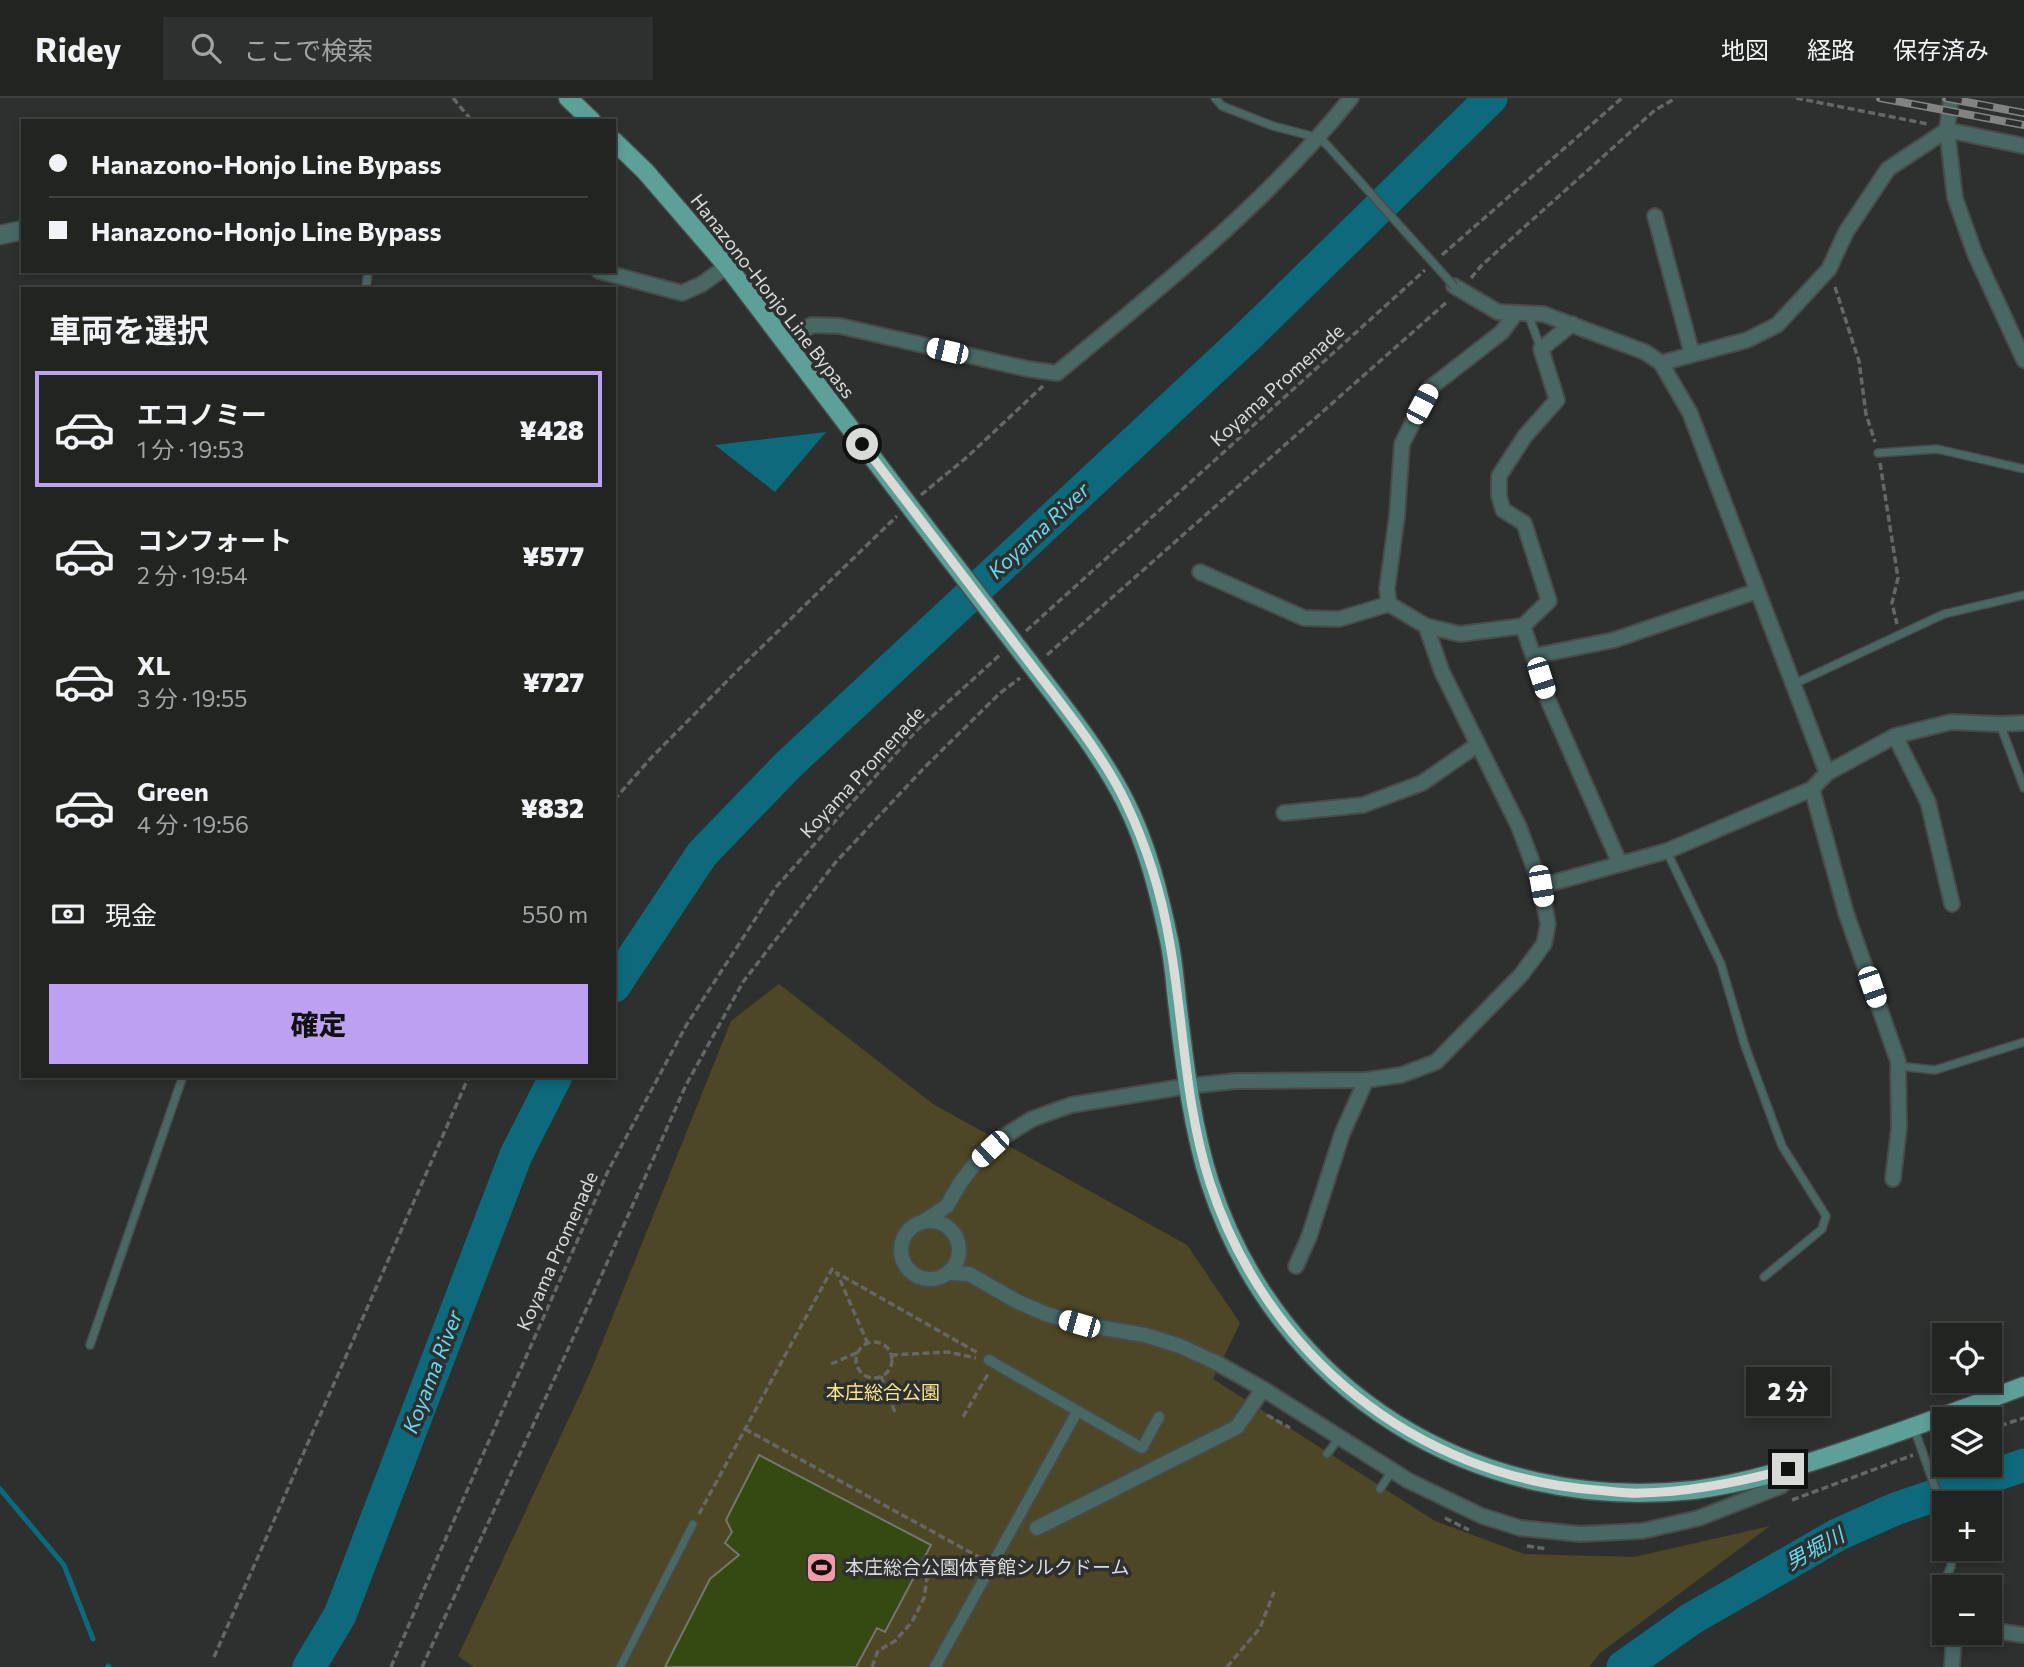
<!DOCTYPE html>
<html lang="ja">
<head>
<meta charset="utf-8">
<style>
  body { margin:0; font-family:Commissioner,"Noto Sans JP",sans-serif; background:#2e302f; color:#f1f3f6; height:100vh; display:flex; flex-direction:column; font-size:26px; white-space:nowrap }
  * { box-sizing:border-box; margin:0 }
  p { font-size:23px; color:#a2a4a5 }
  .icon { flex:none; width:38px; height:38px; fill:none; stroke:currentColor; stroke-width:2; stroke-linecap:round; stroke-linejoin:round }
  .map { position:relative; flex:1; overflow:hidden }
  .details { position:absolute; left:21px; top:189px; width:595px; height:791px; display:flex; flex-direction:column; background:#222422; border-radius:0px; box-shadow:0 4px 10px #0003,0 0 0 2px #3f4140 }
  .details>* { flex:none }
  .banner { position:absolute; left:21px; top:21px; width:595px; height:154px; border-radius:0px; box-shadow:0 4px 10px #0003,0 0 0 2px #3f4140; display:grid; align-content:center; height:154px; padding:0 28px; background:#222422 }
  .controls { position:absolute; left:1932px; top:1225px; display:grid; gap:14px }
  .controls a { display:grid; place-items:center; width:70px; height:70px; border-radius:0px; background:#222422; box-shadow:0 4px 10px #0003,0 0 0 2px #3f4140; font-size:35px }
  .end { position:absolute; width:32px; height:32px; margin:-16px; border:9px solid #d9dbd9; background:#111; box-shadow:0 0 0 4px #111 }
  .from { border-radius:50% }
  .bubble { position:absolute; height:49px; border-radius:0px; background:#222422; box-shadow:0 4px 10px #0003,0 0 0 2px #3f4140; font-size:23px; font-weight:800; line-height:49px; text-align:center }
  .car { position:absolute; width:21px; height:42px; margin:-21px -10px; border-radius:9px; box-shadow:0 0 5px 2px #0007; background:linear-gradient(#fff 24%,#345 0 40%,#fff 0 76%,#345 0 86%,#fff 0) }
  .banner b { display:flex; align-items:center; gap:24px; height:66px; font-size:26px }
  .banner b+b { border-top:2px solid #3f4140 }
  .banner i { width:18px; height:18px; background:#f1f3f6 }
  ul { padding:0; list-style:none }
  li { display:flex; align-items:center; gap:21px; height:116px; margin:0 14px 10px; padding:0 14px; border:4px solid transparent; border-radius:0px }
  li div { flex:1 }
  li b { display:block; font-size:26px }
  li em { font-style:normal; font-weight:800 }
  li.active { border-color:#bca0f2 }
  li>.icon { width:63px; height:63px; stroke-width:1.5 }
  h2 { padding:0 28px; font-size:32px; line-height:84px }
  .pay { display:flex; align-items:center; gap:18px; height:77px; padding:0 28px; font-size:26px }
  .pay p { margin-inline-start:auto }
  .cta { display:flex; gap:14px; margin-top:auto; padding:14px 28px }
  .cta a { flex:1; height:80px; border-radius:0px; background:#bca0f2; color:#111; font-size:28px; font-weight:800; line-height:80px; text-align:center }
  header { display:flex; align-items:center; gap:42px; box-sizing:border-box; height:98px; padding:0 35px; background:#222422; border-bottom:2px solid #3f4140 }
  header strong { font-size:33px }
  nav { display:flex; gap:38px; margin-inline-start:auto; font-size:24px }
  .search { width:490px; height:63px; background:#2e302f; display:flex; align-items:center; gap:18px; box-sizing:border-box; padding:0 24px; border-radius:0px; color:#a2a4a5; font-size:26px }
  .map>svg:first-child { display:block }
  .green { fill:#4e4725 }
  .water { fill:#0c6a7c }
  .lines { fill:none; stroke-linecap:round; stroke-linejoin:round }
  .stream { stroke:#0c6a7c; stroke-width:5 }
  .river { stroke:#0c6a7c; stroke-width:33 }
  .building { fill:#354912; stroke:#747672; stroke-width:2 }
  .service-casing { stroke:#494b49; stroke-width:10 }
  .pedestrian-casing { stroke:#494b49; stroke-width:14 }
  .minor-casing { stroke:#494b49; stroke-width:18 }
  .tertiary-casing { stroke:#494b49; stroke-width:21 }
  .primary-casing { stroke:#494b49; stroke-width:21 }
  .path { stroke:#646765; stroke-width:3.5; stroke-dasharray:7 3.5; stroke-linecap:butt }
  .service { stroke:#496864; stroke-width:7 }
  .pedestrian { stroke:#496864; stroke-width:10 }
  .minor { stroke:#496864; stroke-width:14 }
  .tertiary { stroke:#496864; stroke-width:18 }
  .primary { stroke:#5ca098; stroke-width:18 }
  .rail-casing { stroke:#828482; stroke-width:8 }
  .rail { stroke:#2d302e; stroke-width:5; stroke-dasharray:16; stroke-linecap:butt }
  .service-bridge-casing { stroke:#494b49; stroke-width:10; stroke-linecap:butt }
  .primary-bridge-casing { stroke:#494b49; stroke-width:21; stroke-linecap:butt }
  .service-bridge { stroke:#496864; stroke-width:7 }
  .primary-bridge { stroke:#5ca098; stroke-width:18 }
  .route { stroke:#d9dbd9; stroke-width:9 }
  .labels { text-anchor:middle; stroke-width:7; stroke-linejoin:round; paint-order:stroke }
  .street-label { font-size:19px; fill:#d9dbd9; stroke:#2d302e }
  .park-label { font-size:19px; fill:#f8e58b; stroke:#2d302e }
  .poi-label { font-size:19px; fill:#d9dbd9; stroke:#2d302e; text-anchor:start }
  .water-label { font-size:21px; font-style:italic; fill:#63daf5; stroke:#2d302e }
</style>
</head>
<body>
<header>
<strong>Ridey</strong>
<div class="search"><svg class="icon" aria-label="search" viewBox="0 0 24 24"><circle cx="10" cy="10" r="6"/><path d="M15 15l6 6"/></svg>ここで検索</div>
<nav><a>地図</a><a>経路</a><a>保存済み</a></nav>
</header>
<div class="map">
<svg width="2024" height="1569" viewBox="0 0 2024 1569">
  <rect width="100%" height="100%" fill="#2d302e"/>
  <polygon class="green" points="779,886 933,1006 1187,1147 1240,1225 1213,1281 1435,1423 1524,1456 1634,1459 1770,1428 1600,1555 1589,1569 474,1569 458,1558 590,1275 731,923"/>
  <polygon class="water" points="826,334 775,394 715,347"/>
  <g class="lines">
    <g class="stream">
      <polyline points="0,1391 64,1467 93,1541"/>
      <polyline points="108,1568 109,1569"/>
    </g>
    <g class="river">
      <polyline points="614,888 702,756 788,667 1248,238 1491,0"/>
      <polyline points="309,1569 340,1517 516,1057 556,978"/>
      <polyline points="1623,1569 1691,1521 1837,1437 1895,1411 2024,1367"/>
    </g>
  </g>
  <polygon class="building" points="759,1357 931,1447 885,1534 877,1530 856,1569 665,1569 710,1481 739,1457 725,1445 732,1434 726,1422"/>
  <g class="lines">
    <defs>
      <g id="service">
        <polyline points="1215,0 1222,8 1273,28 1319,40 1327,47"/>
        <polyline points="366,191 368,173"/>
        <polyline points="1528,216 1541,251"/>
        <polyline points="1878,355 1937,351 2024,371"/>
        <polyline points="1794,586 1944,516 2024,497"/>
        <polyline points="2000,626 2024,690"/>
        <polyline points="1667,754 1721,866 1745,948 1782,1048 1826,1118 1822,1131 1764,1179"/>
        <polyline points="1898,968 1935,972 2024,944"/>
        <polyline points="90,1247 183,978"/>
        <polyline points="1914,1330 1944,1415"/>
        <polyline points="1327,1356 1339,1340"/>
        <polyline points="1380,1391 1392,1373"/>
        <path d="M1944 1515C1927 1496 1947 1484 1951 1468 1952 1463 1950 1456 1950 1451"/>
        <polyline points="620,1569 693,1426"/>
      </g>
      <g id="pedestrian">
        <polyline points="989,1262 1142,1350 1159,1319"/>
        <polyline points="935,1569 1077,1314"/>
      </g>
      <g id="minor">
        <polyline points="1951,0 1947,32 1955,100 1975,156 2024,262"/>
        <polyline points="1655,118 1692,256"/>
        <polyline points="599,173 682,195 702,186 727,168"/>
        <polyline points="1454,188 1498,214 1543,216 1645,254 1661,265 1690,315 1827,675"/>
        <path d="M784 244 812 227 840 228 1028 271 1057 275C1161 189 1267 105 1351 0"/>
        <polyline points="1661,265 1747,242 1777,227 1829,171 1846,134 1888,71 1947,32 2024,48"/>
        <polyline points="1200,474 1304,520 1339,521 1389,506"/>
        <polyline points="1426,528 1460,536 1523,528 1548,602 1620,766"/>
        <polyline points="1523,528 1549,503 1524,425 1503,412 1499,398 1499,378 1525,338 1557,302 1541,251 1572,226"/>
        <polyline points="1534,558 1614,542 1757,493"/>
        <polyline points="1895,638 1928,704 1952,806"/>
        <polyline points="1812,691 1846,815 1898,963 1899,1030 1893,1081"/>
        <polyline points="1284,715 1363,707 1422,685 1477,647"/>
        <polyline points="1541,788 1667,753 1812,691 1827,675 1895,638 1951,624 2000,626 2024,625"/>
        <circle cx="930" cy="1152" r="29"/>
        <polyline points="924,1123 947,1108 960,1085 977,1063 1003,1039 1032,1021 1071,1007 1188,988 1236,983 1366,982 1401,977 1436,964 1521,877 1544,846 1548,826 1541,788 1519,729 1442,574 1426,528 1389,506 1387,491 1397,418 1402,346 1430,290 1502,234 1515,216"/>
        <polyline points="1296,1168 1309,1139 1342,1036 1366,982"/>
        <polyline points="949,1175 969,1176 1016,1203 1046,1216 1079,1226 1145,1237 1180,1248 1217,1265 1263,1291 1409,1383 1482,1418 1520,1430 1580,1436 1642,1433 1699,1420 1781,1388 1788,1380 1788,1371"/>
        <polyline points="1037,1430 1237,1329 1263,1291"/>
        <polyline points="1990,1532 2024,1537"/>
        <polyline points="1952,1569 1954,1535"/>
      </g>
      <polyline id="tertiary" points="0,137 23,132"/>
      <g id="primary">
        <polyline points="568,0 592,23"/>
        <polyline points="614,43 645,73 727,168 917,418"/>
        <path d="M1029 564C1063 608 1100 654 1125 703 1147 746 1159 795 1169 842 1174 865 1175 888 1178 911 1185 969 1192 1029 1210 1085 1278 1294 1477 1416 1694 1392 1748 1385 1800 1368 1850 1351 1909 1331 1966 1310 2024 1288"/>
      </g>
    </defs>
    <use href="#service" class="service-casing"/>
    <use href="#pedestrian" class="pedestrian-casing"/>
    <use href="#minor" class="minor-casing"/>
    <use href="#tertiary" class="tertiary-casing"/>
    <use href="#primary" class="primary-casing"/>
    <g class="path">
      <polyline points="453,0 472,23"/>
      <polyline points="1796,0 1928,26"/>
      <polyline points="1442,157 1622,0"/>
      <polyline points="1471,180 1482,167 1655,12 1676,0"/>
      <polyline points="1835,189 1859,263 1866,316 1875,344"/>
      <polyline points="1880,365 1898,480 1892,505 1897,526"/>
      <polyline points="921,397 967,359 1043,288"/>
      <polyline points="1026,533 1425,172"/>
      <polyline points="1047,557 1448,203"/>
      <polyline points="614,702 651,660 740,570 897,418"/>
      <circle cx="874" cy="1262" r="18"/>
      <polyline points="868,1246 837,1175 978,1255"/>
      <polyline points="891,1257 948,1254 976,1260"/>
      <polyline points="831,1266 859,1254"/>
      <polyline points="881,1278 896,1317"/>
      <polyline points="1267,1317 1290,1330"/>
      <polyline points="963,1319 988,1276"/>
      <polyline points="745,1331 979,1459"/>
      <polyline points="1990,1331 2024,1320"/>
      <polyline points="1933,1350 1944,1346"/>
      <polyline points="1792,1402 1913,1357"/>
      <polyline points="699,1416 832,1171 837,1175"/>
      <polyline points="1445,1420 1469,1432"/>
      <polyline points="1527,1448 1547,1451"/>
      <polyline points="214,1559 469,978"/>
      <polyline points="391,1569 439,1456 609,1071 687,926 776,789 917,632 1002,555"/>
      <polyline points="422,1569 591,1201 686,987 743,884 835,765 924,670 1000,595 1020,580"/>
      <polyline points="872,1569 878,1553 895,1543 912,1524 924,1500 928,1474"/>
      <polyline points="1227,1569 1260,1530 1274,1494"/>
    </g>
    <use href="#service" class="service"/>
    <use href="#pedestrian" class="pedestrian"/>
    <use href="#minor" class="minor"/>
    <use href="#tertiary" class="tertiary"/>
    <use href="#primary" class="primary"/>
    <defs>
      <g id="rail">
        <polyline points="1880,0 2024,27"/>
        <polyline points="1946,0 2024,15"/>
      </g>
    </defs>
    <use href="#rail" class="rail-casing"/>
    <use href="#rail" class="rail"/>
    <defs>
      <polyline id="service-bridge" points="1327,47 1454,188"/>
      <polyline id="primary-bridge" points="917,418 1029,564"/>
    </defs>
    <use href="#service-bridge" class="service-bridge-casing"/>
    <use href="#primary-bridge" class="primary-bridge-casing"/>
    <use href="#service-bridge" class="service-bridge"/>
    <use href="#primary-bridge" class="primary-bridge"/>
  </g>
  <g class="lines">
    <path class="route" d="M862 346C915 414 967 483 1019 551 1054 597 1102 654 1126 705 1147 749 1162 798 1170 846 1184 926 1185 1008 1210 1085 1266 1257 1415 1378 1596 1392 1611 1393 1627 1396 1642 1395 1692 1394 1740 1384 1788 1371"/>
  </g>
  <defs>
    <symbol id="stadium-square" viewBox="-11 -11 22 22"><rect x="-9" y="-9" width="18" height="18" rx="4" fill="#f39aa8" stroke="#2d302e"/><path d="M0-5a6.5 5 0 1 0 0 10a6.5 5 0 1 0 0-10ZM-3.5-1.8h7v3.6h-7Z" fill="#111"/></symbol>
  </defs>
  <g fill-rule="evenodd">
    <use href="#stadium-square" x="804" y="1452" width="35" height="35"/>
  </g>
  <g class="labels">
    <g class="street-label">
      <text transform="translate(773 198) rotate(52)" y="7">Hanazono-Honjo Line Bypass</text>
      <text transform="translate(1277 287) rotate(-42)" y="7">Koyama Promenade</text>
      <text transform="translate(862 674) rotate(-47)" y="7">Koyama Promenade</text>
      <text transform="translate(557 1153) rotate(-66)" y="7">Koyama Promenade</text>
    </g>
    <g class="park-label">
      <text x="883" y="1301">本庄総合公園</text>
    </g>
    <g class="poi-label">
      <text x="845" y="1476">本庄総合公園体育館シルクドーム</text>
    </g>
    <g class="water-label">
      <text transform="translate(1039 433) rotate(-43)" y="7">Koyama River</text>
      <text transform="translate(433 1274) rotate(-69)" y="7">Koyama River</text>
      <text transform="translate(1815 1451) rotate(-29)" y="7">男堀川</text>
    </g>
  </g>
</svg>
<div class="controls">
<a><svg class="icon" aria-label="locate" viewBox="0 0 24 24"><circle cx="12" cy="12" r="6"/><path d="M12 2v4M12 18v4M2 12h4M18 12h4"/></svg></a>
<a><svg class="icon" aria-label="layers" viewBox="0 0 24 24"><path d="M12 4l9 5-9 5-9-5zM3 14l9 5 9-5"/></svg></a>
<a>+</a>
<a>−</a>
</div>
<i class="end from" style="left:862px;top:346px"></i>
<i class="end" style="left:1788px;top:1371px"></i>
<div class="bubble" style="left:1746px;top:1269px;width:84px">2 分</div>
<i class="car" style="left:947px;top:253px;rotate:283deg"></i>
<i class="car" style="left:1422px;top:306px;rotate:28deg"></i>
<i class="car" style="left:1541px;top:580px;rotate:162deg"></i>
<i class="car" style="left:1541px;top:788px;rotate:170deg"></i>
<i class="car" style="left:1872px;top:889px;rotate:161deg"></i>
<i class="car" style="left:990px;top:1051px;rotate:227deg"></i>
<i class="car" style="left:1079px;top:1226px;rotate:286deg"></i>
<div class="banner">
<b><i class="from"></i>Hanazono-Honjo Line Bypass</b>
<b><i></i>Hanazono-Honjo Line Bypass</b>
</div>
<section class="details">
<h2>車両を選択</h2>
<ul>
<li class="active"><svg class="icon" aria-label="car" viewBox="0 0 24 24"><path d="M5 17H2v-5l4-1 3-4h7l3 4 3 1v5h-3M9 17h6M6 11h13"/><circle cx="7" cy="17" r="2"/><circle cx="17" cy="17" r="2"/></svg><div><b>エコノミー</b><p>1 分 · 19:53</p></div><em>¥428</em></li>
<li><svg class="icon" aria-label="car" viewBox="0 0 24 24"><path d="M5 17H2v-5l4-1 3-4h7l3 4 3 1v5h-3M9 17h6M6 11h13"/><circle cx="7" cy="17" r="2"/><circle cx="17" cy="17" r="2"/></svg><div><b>コンフォート</b><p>2 分 · 19:54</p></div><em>¥577</em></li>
<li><svg class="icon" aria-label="car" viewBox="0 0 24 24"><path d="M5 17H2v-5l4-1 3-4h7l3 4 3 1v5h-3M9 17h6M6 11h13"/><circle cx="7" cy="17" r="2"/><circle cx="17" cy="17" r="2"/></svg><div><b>XL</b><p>3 分 · 19:55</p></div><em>¥727</em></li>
<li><svg class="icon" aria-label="car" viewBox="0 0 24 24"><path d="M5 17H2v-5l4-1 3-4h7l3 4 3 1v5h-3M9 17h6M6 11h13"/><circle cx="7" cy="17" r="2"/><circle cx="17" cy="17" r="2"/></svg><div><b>Green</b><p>4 分 · 19:56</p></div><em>¥832</em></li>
</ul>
<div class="pay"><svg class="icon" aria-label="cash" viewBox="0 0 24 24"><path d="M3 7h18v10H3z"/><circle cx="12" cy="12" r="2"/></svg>現金<p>550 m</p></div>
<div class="cta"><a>確定</a></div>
</section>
</div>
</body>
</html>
